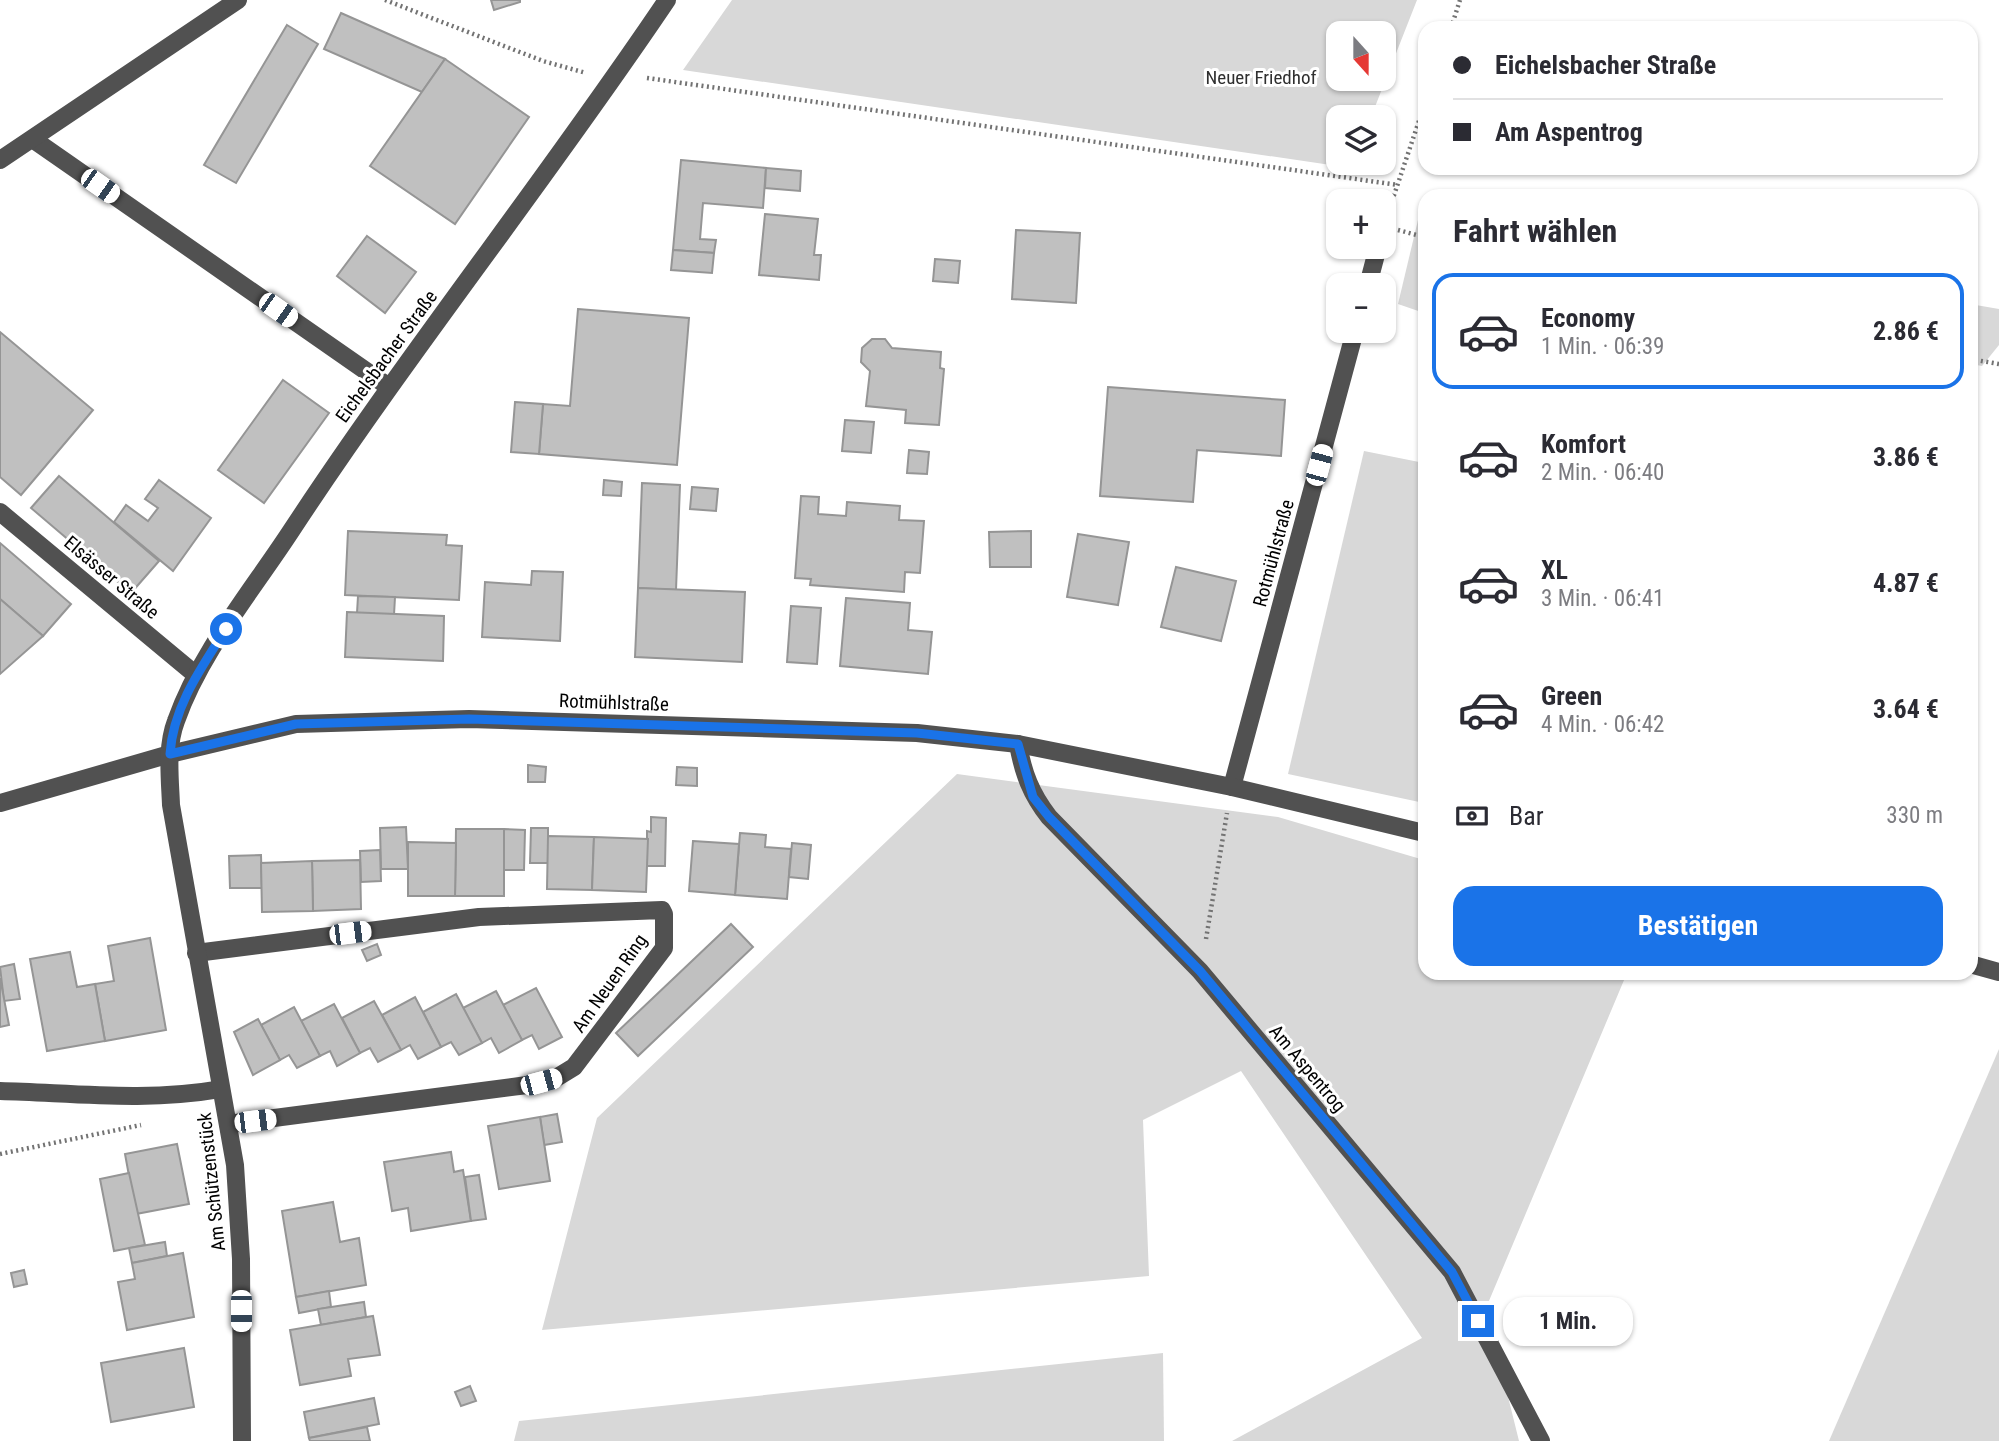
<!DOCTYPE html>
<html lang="de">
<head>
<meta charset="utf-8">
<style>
  body { margin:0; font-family:"Roboto Condensed",sans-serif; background:#f2f2f3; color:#2b2b33; height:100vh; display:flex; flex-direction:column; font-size:26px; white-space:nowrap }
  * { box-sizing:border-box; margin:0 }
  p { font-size:23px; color:#7c7c81 }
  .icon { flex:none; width:38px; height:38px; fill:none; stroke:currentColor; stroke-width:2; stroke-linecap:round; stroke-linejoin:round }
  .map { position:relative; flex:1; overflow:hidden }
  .side { position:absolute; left:1418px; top:189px; width:560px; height:791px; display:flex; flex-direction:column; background:#fff; border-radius:21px; box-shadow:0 2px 5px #0004 }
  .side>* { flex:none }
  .top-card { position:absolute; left:1418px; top:21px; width:560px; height:154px; border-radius:21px; box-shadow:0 2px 5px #0004; display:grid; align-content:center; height:154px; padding:0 35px; background:#fff }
  .needle { width:46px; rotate:159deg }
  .tools { position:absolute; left:1326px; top:21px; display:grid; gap:14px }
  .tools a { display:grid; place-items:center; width:70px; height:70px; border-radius:14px; background:#fff; box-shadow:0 2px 5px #0004; font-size:35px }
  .end { position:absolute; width:32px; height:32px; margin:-16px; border:9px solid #1a73e8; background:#fff; box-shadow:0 0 0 4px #fff }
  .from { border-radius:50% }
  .bubble { position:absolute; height:49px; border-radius:21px; background:#fff; box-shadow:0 2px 5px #0004; font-size:23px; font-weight:700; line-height:49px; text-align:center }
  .car { position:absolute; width:21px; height:42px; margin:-21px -10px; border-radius:9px; box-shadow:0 0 5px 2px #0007; background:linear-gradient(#fff 24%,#345 0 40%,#fff 0 76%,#345 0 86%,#fff 0) }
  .top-card b { display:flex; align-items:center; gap:24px; height:66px; font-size:26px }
  .top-card b+b { border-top:2px solid #e1e1e2 }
  .top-card i { width:18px; height:18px; background:#2b2b33 }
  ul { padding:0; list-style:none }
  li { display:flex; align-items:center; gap:21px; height:116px; margin:0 14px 10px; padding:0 21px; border:4px solid transparent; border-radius:21px }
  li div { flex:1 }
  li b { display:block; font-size:26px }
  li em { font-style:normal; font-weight:700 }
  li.current { border-color:#1a73e8 }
  li>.icon { width:63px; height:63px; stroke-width:1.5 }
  h2 { padding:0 35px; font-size:32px; line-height:84px }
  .pay { display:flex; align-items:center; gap:18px; height:77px; padding:0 35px; font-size:26px }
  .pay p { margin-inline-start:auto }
  .action { display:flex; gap:14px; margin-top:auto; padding:14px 35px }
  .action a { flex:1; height:80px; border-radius:21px; background:#1a73e8; color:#fff; font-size:28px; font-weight:700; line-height:80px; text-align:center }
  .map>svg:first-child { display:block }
  .green { fill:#d8d8d8; fill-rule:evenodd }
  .building { fill:#c0c0c0; stroke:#959595; stroke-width:2 }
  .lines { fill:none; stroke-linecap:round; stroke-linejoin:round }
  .path { stroke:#737373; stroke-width:4.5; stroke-dasharray:2 3.5; stroke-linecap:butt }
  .minor { stroke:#515151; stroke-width:18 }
  .route { stroke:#1a73e8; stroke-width:9 }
  .labels { text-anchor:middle; stroke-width:6; stroke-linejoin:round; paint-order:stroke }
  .park-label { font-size:19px; fill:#2f2f2f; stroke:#fff }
  .street-label { font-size:19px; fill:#000; stroke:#fff }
</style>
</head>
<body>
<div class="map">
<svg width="1999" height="1441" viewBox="0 0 1999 1441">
  <rect width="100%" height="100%" fill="#fff"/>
  <g class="green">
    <path d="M732 0H1417L1371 117H1339V163H1353L1351 168 683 70ZM1384 33V79H1339V33Z"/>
    <polygon points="1423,199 1424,200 1424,313 1398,304"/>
    <polygon points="1970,304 1999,309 1999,345 1982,366 1971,364"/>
    <polygon points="1364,451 1424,463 1424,803 1288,774"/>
    <polygon points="957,774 1278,817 1424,860 1424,973 1627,973 1486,1308 1519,1441 1232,1441 1422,1338 1241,1071 1143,1120 1149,1276 542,1330 597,1118"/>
    <polygon points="1999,1049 1999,1441 1829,1441"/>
    <polygon points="1163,1353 1164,1441 514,1441 519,1421"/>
  </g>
  <g class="building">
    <polygon points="491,0 520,0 520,2 494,10"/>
    <polygon points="341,13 445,59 422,92 324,49"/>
    <polygon points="287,25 318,44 236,183 204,165"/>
    <polygon points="445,59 529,117 455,224 370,166"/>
    <polygon points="681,160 766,168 763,208 703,203 700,239 716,240 714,253 673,250"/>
    <polygon points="766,168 801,171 800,191 765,188"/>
    <polygon points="765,214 818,219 814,255 821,255 819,280 759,275"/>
    <polygon points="1016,230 1080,233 1076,303 1012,299"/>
    <polygon points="367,236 416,272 385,313 337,276"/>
    <polygon points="673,250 714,253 712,273 671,270"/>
    <polygon points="935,259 960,261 958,283 933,281"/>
    <polygon points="578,309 689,318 677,465 539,454 543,404 570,406"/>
    <polygon points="0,332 93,410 21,495 0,477"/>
    <polygon points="872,339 885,339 892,348 941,352 940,368 944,369 939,425 905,423 906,410 866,406 870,371 861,362 862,348"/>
    <polygon points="283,380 329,413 264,503 218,470"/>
    <polygon points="1108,387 1285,400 1281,456 1197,450 1193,502 1100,496"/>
    <polygon points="515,402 543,404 539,454 511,452"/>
    <polygon points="845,420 874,422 871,453 842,451"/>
    <polygon points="909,450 929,452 927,474 907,473"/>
    <polygon points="59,476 159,561 131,593 31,508"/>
    <polygon points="159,480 211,518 173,571 114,522 126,505 148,521 158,508 145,499"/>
    <polygon points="604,480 622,482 621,496 603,495"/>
    <polygon points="642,483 680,485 676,590 638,588"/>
    <polygon points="692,487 718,489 716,511 690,509"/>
    <polygon points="801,496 819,497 818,514 846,516 847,502 900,506 899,520 924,521 920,573 905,572 904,592 810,585 811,579 795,578"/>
    <polygon points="348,531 447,535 446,545 462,546 459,600 345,595"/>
    <polygon points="1031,531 1031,567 990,567 989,532"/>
    <polygon points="1078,534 1129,542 1118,605 1067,597"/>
    <polygon points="0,543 71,604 43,636 0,599"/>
    <polygon points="1176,567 1236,581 1221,641 1161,627"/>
    <polygon points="532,571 563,572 560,641 482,637 485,582 531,585"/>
    <polygon points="638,588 745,592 742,662 635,657"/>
    <polygon points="358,596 395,597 394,615 357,613"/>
    <polygon points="846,598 910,603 908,630 932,632 928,674 840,666"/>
    <polygon points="0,599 43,636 0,674"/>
    <polygon points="791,606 821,608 817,664 787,662"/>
    <polygon points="347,612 444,616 443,661 345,657"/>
    <polygon points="528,765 546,767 545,782 528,782"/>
    <polygon points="677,767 697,768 697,786 676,785"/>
    <polygon points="651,817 666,818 665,866 647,866 647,831 651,832"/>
    <polygon points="406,827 408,869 381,869 380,828"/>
    <polygon points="531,828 548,828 548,863 530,863"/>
    <polygon points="456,829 504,829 504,896 455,896"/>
    <polygon points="504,829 525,830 524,870 504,870"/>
    <polygon points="740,833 766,835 765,847 791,849 787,899 735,895"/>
    <polygon points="548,836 594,837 592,890 547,889"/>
    <polygon points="594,837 648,839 646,892 592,890"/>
    <polygon points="693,841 739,844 735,895 689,891"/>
    <polygon points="408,842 456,843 455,896 408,896"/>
    <polygon points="792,843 811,845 808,879 789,877"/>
    <polygon points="380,850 381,881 361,882 360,851"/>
    <polygon points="261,855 262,888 230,888 229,856"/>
    <polygon points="360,860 361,909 313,911 312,861"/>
    <polygon points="312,861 313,911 262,912 261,863"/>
    <polygon points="731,924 753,947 638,1056 616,1033"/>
    <polygon points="150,938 166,1030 105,1041 95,984 114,981 108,946"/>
    <polygon points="377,944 381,955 367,961 362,950"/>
    <polygon points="70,952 77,987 95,984 105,1041 47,1051 30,959"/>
    <polygon points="14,964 20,999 4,1001 0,967"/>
    <polygon points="0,978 9,1025 0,1027"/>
    <polygon points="536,988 562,1037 539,1049 532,1035 522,1040 503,1005"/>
    <polygon points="496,991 522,1040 499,1053 491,1038 482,1043 463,1008"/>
    <polygon points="456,994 482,1043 459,1055 451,1042 441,1047 423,1012"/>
    <polygon points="415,997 441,1047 418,1059 410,1045 401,1050 382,1015"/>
    <polygon points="374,1001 401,1050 378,1062 370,1048 360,1053 342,1018"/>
    <polygon points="334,1004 360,1053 337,1066 330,1051 320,1056 301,1021"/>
    <polygon points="294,1007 320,1056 297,1068 289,1055 280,1060 261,1025"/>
    <polygon points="258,1019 280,1060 253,1075 234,1032"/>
    <polygon points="557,1114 562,1142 544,1145 540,1117"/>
    <polygon points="540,1117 550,1181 499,1189 488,1126"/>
    <polygon points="177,1144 189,1204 136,1214 125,1154"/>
    <polygon points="451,1152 454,1172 463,1170 471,1221 411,1231 408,1208 392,1211 384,1162"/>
    <polygon points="129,1173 145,1245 114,1251 100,1179"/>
    <polygon points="479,1175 486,1219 471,1221 465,1177"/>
    <polygon points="333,1202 340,1242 359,1238 366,1285 296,1297 282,1211"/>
    <polygon points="165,1242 167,1256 132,1263 129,1248"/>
    <polygon points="183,1253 194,1317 127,1330 118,1282 135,1279 132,1263"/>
    <polygon points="24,1270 27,1284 14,1287 11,1273"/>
    <polygon points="329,1291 331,1307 299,1313 296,1297"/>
    <polygon points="364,1302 366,1317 321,1325 318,1309"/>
    <polygon points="373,1316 380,1355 348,1359 351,1376 300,1385 290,1330"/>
    <polygon points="184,1348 194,1407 111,1422 101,1363"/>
    <polygon points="470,1386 476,1401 461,1406 455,1392"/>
    <polygon points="374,1398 379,1424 309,1438 304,1412"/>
    <polygon points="367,1427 370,1441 310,1441 309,1438"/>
  </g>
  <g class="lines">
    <g class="path">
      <polyline points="385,0 543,61 586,73"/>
      <polyline points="1451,28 1460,0"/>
      <polyline points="647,78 1398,185"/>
      <polyline points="1385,222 1424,106"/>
      <polyline points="1398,230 1424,237"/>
      <polyline points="1970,359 1999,364"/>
      <polyline points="1206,939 1227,813"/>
      <polyline points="0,1154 141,1125"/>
    </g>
    <g class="minor">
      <polyline points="34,140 389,387"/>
      <polyline points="0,160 238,0"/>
      <polyline points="1368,285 1378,247"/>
      <polyline points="0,512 196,675"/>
      <path d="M1018 744C1023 773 1031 794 1049 817L1200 971 1452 1272 1541 1441"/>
      <polyline points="1232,787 1355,331"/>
      <polyline points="0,803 170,754 296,724 469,719 917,733 1018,744 1232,787 1424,833"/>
      <polyline points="196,953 479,917 662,910 664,914 664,948 574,1067 556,1078 527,1085 228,1124"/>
      <polyline points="1970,964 1999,972"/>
      <path d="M0 1091C74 1093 147 1102 221 1089"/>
      <path d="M242 1441 241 1259 235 1165 171 805C170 778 166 747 176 721 200 653 251 592 291 531 410 350 546 180 667 0"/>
    </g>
  </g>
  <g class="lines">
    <path class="route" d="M226 629C201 668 173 707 170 754L296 724 469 719 917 733 1018 744 1033 797 1049 817 1200 971 1452 1272 1478 1321"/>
  </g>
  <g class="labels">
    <g class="park-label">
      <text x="1261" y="84">Neuer Friedhof</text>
    </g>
    <g class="street-label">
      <text transform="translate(386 356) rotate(-54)" y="7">Eichelsbacher Straße</text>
      <text transform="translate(1273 553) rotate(-75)" y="7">Rotmühlstraße</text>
      <text transform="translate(112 577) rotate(40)" y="7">Elsässer Straße</text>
      <text transform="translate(614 702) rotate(2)" y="7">Rotmühlstraße</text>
      <text transform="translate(609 983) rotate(-55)" y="7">Am Neuen Ring</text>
      <text transform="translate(1308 1068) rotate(50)" y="7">Am Aspentrog</text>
      <text transform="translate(211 1182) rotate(-96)" y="7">Am Schützenstück</text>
    </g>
  </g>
</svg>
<div class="tools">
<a><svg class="needle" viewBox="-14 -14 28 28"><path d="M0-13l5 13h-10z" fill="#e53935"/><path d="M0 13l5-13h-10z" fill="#7c7c81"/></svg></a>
<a><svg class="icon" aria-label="layers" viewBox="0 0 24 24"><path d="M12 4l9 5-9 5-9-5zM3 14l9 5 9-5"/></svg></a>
<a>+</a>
<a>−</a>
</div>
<i class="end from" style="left:226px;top:629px"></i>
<i class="end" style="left:1478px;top:1321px"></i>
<div class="bubble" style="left:1503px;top:1297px;width:130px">1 Min.</div>
<i class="car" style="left:100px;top:186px;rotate:125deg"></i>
<i class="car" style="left:278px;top:310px;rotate:125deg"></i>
<i class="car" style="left:1319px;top:465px;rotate:15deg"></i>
<i class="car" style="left:350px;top:933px;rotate:83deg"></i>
<i class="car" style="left:541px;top:1082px;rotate:75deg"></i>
<i class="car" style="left:255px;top:1121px;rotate:83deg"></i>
<i class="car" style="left:241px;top:1311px;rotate:180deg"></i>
<div class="top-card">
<b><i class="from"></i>Eichelsbacher Straße</b>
<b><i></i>Am Aspentrog</b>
</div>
<section class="side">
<h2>Fahrt wählen</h2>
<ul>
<li class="current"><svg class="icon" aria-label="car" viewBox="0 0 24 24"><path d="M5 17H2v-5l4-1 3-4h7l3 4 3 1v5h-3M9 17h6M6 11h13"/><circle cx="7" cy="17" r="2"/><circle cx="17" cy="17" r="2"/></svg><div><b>Economy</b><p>1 Min. · 06:39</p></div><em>2.86 €</em></li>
<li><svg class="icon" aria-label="car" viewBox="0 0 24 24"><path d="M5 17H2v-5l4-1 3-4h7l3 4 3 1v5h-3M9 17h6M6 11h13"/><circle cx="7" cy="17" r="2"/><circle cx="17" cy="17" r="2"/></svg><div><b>Komfort</b><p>2 Min. · 06:40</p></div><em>3.86 €</em></li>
<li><svg class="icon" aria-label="car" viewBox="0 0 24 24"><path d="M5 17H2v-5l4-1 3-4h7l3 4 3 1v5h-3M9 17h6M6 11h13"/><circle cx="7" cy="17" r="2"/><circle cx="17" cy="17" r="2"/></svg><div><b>XL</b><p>3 Min. · 06:41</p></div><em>4.87 €</em></li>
<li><svg class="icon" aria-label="car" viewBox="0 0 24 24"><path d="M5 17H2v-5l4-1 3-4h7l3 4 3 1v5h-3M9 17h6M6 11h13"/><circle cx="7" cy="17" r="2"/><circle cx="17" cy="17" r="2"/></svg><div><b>Green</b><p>4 Min. · 06:42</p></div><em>3.64 €</em></li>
</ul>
<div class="pay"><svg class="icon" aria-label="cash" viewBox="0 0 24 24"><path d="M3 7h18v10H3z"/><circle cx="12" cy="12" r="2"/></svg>Bar<p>330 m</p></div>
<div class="action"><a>Bestätigen</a></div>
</section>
</div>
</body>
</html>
